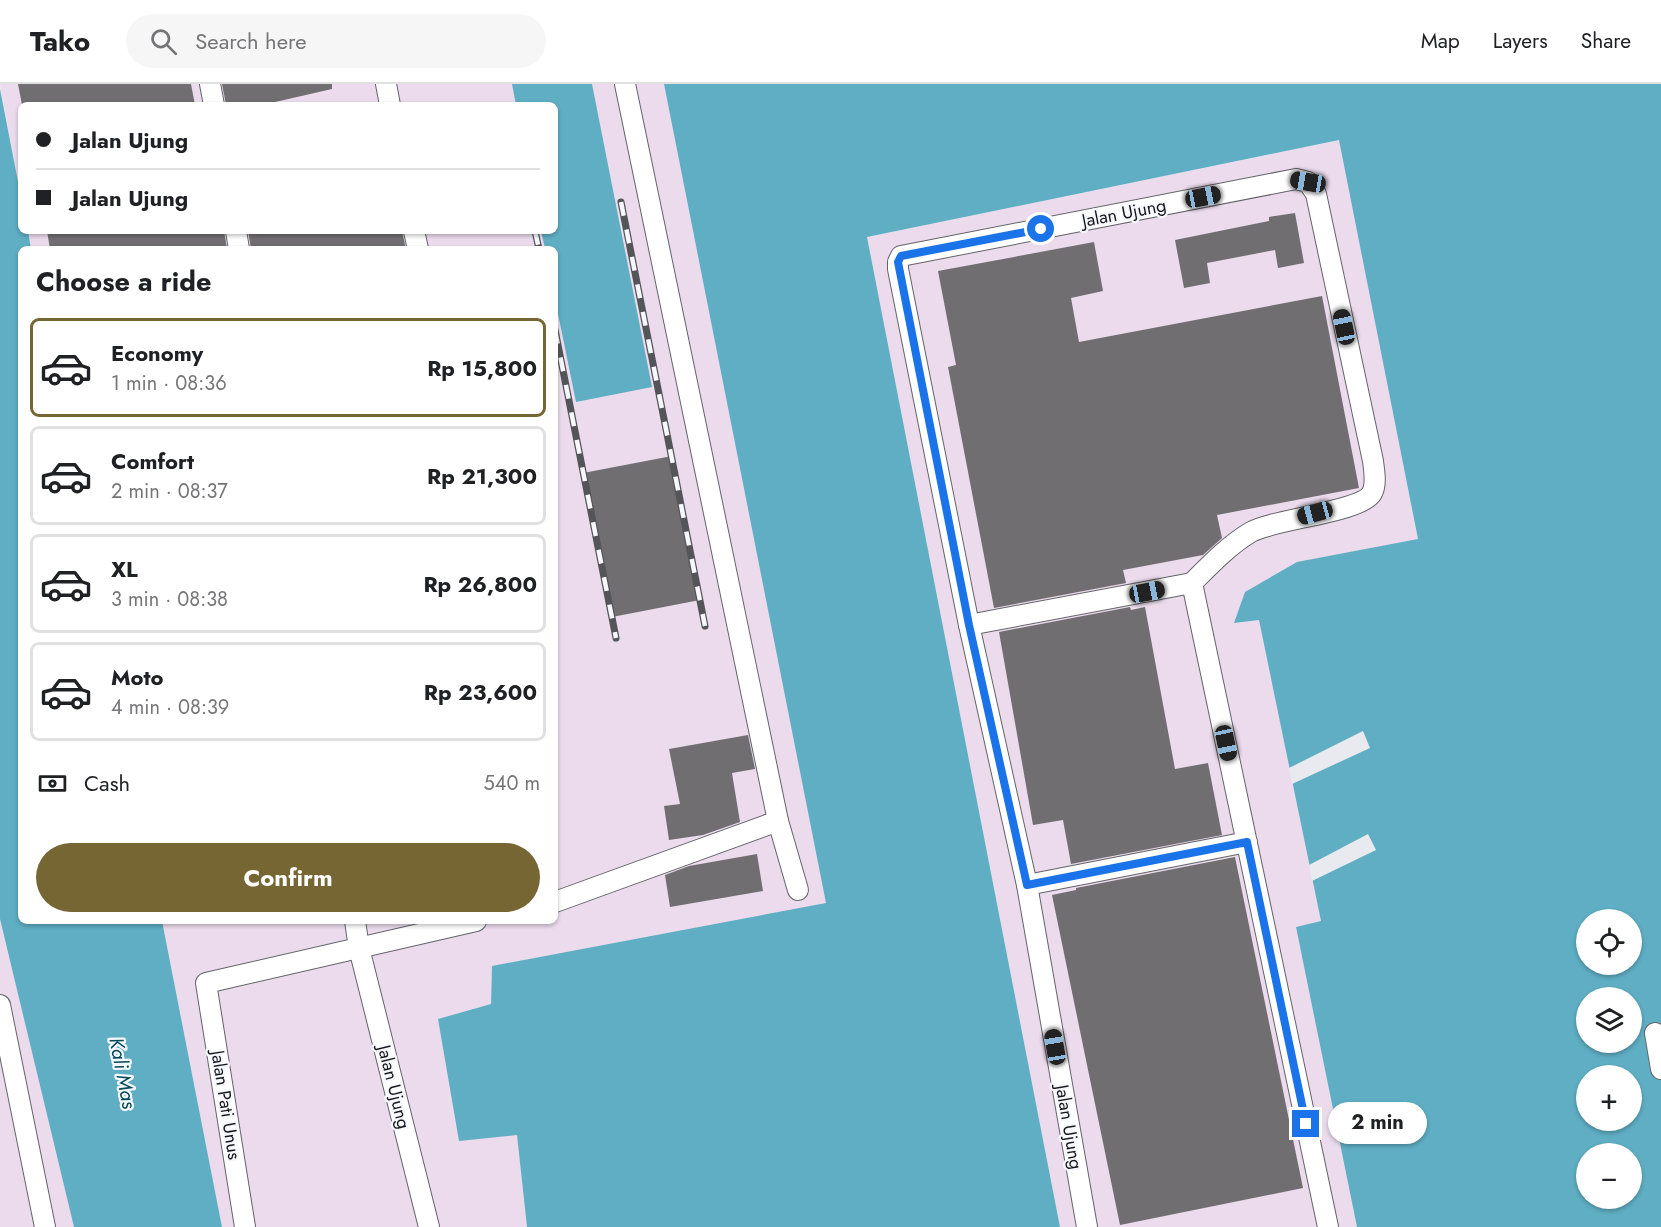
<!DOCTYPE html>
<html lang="en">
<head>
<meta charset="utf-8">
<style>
  body { margin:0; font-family:Jost,sans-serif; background:#f6f6f6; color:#202124; height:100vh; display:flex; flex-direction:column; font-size:22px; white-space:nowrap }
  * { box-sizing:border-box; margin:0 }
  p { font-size:20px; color:#757577 }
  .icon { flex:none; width:33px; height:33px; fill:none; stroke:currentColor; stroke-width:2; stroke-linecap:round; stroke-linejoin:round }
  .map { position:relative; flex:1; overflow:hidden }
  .sheet { position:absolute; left:18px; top:162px; width:540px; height:678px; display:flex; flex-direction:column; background:#fff; border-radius:9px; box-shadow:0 2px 4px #0004 }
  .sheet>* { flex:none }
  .banner { position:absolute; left:18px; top:18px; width:540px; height:132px; border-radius:9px; box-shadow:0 2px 4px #0004; display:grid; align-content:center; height:132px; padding:0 18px; background:#fff }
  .controls { position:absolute; left:1576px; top:825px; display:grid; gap:12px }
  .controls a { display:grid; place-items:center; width:66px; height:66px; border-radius:50%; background:#fff; box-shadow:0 2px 4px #0004; font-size:30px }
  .end { position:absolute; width:27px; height:27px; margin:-14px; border:8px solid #1a73e8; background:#fff; box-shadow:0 0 0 3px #fff }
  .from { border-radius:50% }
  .bubble { position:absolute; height:42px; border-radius:21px; background:#fff; box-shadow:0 2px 4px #0004; font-size:20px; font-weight:700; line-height:42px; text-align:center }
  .car { position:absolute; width:18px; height:36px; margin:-18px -9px; border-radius:8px; box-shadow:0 0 4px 2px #0007; background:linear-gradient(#222 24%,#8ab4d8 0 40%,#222 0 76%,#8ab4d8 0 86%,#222 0) }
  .banner b { display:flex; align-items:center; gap:21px; height:57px; font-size:22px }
  .banner b+b { border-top:2px solid #e0e0e0 }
  .banner i { width:15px; height:15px; background:#202124 }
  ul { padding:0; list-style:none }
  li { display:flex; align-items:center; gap:18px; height:99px; margin:0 12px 9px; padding:0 6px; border:3px solid #e0e0e0; border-radius:9px }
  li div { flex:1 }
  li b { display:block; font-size:22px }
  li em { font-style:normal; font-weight:700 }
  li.current { border-color:#766634 }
  li>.icon { width:54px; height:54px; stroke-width:1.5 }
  h2 { padding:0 18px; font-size:27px; line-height:72px }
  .pay { display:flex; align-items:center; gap:15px; height:66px; padding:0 18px; font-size:22px }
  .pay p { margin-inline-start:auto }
  .cta { display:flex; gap:12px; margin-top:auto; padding:12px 18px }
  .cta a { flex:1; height:69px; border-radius:36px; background:#766634; color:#fff; font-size:24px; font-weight:700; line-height:69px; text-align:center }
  header { display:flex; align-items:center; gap:36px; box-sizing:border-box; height:84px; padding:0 30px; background:#fff; border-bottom:2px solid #e0e0e0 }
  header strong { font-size:28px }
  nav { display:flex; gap:33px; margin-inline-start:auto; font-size:21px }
  .search { width:420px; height:54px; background:#f6f6f6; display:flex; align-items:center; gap:15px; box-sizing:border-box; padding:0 21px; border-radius:33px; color:#757577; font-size:22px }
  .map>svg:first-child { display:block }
  .industrial { fill:#ebdbed }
  .water { fill:#5faec4; fill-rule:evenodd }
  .pier { fill:#e9eaf0 }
  .building { fill:#716e72 }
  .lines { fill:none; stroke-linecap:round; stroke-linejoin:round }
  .minor-casing { stroke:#636469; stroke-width:22 }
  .minor { stroke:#fff; stroke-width:20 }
  .rail-casing { stroke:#545558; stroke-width:7 }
  .rail { stroke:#f7f8fe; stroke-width:4.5; stroke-dasharray:14; stroke-linecap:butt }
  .route { stroke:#1a73e8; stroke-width:8 }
  .labels { text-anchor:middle; stroke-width:4.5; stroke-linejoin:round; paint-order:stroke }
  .street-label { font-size:18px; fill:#171719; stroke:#f7f8fe }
  .water-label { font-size:20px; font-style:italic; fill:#004a5a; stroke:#f7f8fe }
</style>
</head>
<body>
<header>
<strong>Tako</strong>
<div class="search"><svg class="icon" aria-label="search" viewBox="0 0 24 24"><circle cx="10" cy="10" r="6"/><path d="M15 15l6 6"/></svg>Search here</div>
<nav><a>Map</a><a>Layers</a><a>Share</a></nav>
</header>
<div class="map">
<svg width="1661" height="1143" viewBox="0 0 1661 1143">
  <rect width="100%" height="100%" fill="#e9eaf0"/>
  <g class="industrial">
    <polygon points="0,0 664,0 827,820 492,882 491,920 438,935 459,1056 517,1050 527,1143 222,1143 162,837 555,837 555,165 31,165 28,147 555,147 555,21 21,21 21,113"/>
    <polygon points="1340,56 1418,456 1297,478 1235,539 1259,536 1321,838 1296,843 1357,1143 1060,1143 867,153"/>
    <polygon points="0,835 74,1143 0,1143"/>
  </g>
  <g class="water">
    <polygon points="512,0 592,0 652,303 576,318 555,215 555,165 545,165 541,147 555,147 555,21 516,21"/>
    <path d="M664 0H1661V1143H1357L1296 843 1321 837 1259 536 1234 539 1245 508 1297 478 1418 455 1339 56 867 153 1060 1143H527L517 1051 459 1057 438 935 491 920 492 882 826 819ZM1587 836H1632V880H1587ZM1587 914H1632V958H1587ZM1587 992H1632V1036H1587ZM1587 1070H1632V1114H1587Z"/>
    <polygon points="0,5 21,113 21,147 28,147 31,165 21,165 21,837 162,837 222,1143 74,1143 0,835"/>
  </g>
  <g class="pier">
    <polygon points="1363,647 1370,664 1292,700 1289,684"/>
    <polygon points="1368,750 1376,766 1312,797 1309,781"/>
  </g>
  <g class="building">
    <polygon points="18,0 191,0 195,21 22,21"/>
    <polygon points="222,0 332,0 332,5 262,21 226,21"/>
    <polygon points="1295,129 1304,179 1278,184 1275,166 1207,179 1210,199 1184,204 1175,156 1269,137 1269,133"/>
    <polygon points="47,147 224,147 227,165 50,165"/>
    <polygon points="248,147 402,147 406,165 251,165"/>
    <polygon points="1094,158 1103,207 1071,214 1079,258 1322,212 1359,404 1217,431 1222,454 1203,471 1123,486 1126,499 994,524 948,283 956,281 938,187"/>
    <polygon points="672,372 700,516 612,533 583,389"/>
    <polygon points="1130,523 1131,526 1145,523 1175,685 1208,679 1222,751 1071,780 1063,736 1033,741 999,548"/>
    <polygon points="748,651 755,685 732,689 740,738 703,751 669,756 664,722 680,720 669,665"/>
    <polygon points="757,770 763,807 670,823 665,791 689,782"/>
    <polygon points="1235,773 1303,1104 1120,1141 1052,811 1076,806 1076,804"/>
  </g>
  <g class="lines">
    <defs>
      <g id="minor">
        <polyline points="210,0 214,21"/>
        <polyline points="386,0 390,21"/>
        <polyline points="236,147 239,165"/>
        <polyline points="414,147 418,165"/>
        <polyline points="969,541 1192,499"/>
        <polyline points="778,737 798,806"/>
        <path d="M1247 758 1027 801 969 541 898 185V178L901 172 1296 95 1308 98 1316 110 1373 377C1374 387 1377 399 1372 409 1362 428 1274 435 1251 448 1229 461 1210 481 1192 499L1328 1143"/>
        <polyline points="1027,801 1087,1143"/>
        <polyline points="555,818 778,737 625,0"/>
        <polyline points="355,837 359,864 429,1143"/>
        <polyline points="0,921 45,1143"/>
        <polyline points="1655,949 1661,985"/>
        <polyline points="245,1143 206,899 476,837"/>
      </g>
    </defs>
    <use href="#minor" class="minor-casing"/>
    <use href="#minor" class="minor"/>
    <defs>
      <g id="rail">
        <polyline points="621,118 705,542"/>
        <polyline points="535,147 539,165"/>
        <polyline points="555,246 616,554"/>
      </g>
    </defs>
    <use href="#rail" class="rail-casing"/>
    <use href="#rail" class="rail"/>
  </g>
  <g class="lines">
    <polyline class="route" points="1041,145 901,172 898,178 969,541 1027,801 1247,758 1306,1040"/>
  </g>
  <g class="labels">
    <g class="street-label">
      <text transform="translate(1124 129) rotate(-11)" y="6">Jalan Ujung</text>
      <text transform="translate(394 1003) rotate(76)" y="6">Jalan Ujung</text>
      <text transform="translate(226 1021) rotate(81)" y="6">Jalan Pati Unus</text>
      <text transform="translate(1069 1043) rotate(80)" y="6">Jalan Ujung</text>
    </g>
    <g class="water-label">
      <text transform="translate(123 989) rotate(79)" y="7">Kali Mas</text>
    </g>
  </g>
</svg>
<div class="controls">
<a><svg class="icon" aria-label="locate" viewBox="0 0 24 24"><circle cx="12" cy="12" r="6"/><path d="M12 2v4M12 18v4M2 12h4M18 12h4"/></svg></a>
<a><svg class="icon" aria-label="layers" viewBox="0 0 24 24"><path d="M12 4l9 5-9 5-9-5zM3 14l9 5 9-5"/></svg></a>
<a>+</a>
<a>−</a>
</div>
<i class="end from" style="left:1041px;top:145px"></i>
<i class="end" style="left:1306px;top:1040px"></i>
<div class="bubble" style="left:1328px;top:1018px;width:99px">2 min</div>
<i class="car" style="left:1308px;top:98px;rotate:280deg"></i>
<i class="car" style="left:1203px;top:113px;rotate:79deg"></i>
<i class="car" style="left:1344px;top:243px;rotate:348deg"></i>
<i class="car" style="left:1315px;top:429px;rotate:255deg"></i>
<i class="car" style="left:1147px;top:508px;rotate:79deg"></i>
<i class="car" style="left:1226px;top:659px;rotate:168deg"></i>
<i class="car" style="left:1055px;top:963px;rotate:350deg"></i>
<div class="banner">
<b><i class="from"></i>Jalan Ujung</b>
<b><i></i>Jalan Ujung</b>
</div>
<section class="sheet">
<h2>Choose a ride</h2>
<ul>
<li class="current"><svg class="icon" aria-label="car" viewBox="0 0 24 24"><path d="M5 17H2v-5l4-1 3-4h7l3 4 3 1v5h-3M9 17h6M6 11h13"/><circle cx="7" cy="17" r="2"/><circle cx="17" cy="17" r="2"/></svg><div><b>Economy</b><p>1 min · 08:36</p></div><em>Rp 15,800</em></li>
<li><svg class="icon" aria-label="car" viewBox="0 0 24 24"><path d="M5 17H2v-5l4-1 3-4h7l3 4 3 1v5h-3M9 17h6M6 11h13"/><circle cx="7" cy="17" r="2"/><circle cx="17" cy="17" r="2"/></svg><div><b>Comfort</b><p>2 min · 08:37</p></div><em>Rp 21,300</em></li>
<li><svg class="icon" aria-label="car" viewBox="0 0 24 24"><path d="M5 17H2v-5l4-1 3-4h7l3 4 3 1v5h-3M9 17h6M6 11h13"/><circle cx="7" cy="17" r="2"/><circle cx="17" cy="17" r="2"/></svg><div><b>XL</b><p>3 min · 08:38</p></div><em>Rp 26,800</em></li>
<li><svg class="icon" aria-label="car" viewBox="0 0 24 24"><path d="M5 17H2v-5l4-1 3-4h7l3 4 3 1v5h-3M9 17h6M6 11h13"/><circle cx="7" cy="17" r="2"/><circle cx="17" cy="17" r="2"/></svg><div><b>Moto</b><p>4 min · 08:39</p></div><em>Rp 23,600</em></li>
</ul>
<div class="pay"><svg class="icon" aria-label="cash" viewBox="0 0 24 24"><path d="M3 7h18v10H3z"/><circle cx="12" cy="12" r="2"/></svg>Cash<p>540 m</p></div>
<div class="cta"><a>Confirm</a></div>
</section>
</div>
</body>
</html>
